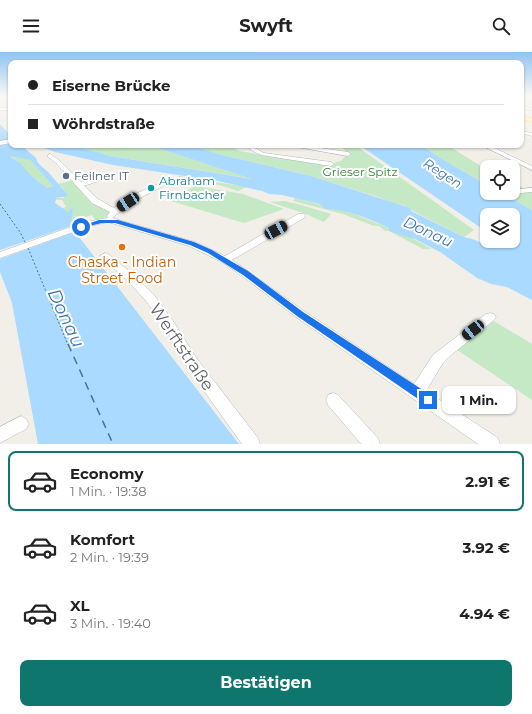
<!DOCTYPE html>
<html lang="de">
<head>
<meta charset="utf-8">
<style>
  body { margin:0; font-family:Montserrat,sans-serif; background:#f6f6f6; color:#222; height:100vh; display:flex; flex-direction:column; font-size:15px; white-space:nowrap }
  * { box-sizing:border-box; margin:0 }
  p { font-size:13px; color:#767676 }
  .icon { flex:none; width:22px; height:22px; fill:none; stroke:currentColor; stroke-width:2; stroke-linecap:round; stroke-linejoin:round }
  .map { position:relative; height:392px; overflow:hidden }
  .sheet { display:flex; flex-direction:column; background:#fff; flex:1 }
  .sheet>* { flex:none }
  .banner { position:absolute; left:8px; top:8px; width:516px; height:88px; border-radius:8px; box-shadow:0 1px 3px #0004; display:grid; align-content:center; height:88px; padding:0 20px; background:#fff }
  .buttons { position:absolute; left:480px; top:108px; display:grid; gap:8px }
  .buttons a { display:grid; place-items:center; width:40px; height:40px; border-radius:8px; background:#fff; box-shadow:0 1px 3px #0004; font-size:20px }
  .end { position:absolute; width:18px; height:18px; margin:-9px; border:5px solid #1a73e8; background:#fff; box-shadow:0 0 0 2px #fff }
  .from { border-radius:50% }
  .bubble { position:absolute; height:28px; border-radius:8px; background:#fff; box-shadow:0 1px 3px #0004; font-size:13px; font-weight:700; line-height:28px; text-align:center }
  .car { position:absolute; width:12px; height:24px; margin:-12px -6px; border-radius:5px; box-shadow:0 0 3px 1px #0007; background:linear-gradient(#222 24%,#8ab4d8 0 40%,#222 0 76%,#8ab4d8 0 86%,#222 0) }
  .banner b { display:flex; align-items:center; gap:14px; height:38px; font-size:15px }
  .banner b+b { border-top:1px solid #e0e0e0 }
  .banner i { width:10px; height:10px; background:#222 }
  ul { padding:7px 0 0; list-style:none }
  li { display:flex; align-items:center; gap:12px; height:60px; margin:0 8px 6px; padding:0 12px; border:2px solid transparent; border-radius:8px }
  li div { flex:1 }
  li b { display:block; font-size:15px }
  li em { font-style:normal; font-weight:700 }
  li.active { border-color:#0f766e }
  li>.icon { width:36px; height:36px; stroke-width:1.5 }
  .primary-button { display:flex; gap:8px; margin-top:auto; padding:8px 20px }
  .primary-button a { flex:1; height:46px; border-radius:8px; background:#0f766e; color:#fff; font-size:16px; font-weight:700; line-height:46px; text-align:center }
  header { display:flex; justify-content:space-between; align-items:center; height:52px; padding:0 20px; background:#fff; font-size:18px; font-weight:700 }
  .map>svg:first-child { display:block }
  .green { fill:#c5e8c5 }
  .water { fill:#aadaff; fill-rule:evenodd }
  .pier { fill:#f1efe8 }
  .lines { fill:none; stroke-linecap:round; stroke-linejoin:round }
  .ferry-far1 { stroke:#4174aa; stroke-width:1; stroke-dasharray:2 2; stroke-linecap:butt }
  .ferry { stroke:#4174aa; stroke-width:1.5; stroke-dasharray:8 6; stroke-linecap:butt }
  .minor-casing { stroke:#b5b8bc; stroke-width:1 }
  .major-casing { stroke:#f2c960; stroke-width:1 }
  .minor { fill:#fff; fill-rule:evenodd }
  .major { fill:#fff2af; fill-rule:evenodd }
  .route { fill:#1a73e8 }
  .service-dot { fill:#5c6f8a; stroke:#fff; stroke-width:1.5 }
  .culture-dot { fill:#0f9aa8; stroke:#fff; stroke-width:1.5 }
  .food-dot { fill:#e8710a; stroke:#fff; stroke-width:1.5 }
  .labels { text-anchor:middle; stroke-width:4; stroke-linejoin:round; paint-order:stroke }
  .far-park-label { font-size:12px; fill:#348238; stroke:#fff }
  .far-service-label { font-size:12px; fill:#4e5e75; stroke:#fff; text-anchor:start }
  .far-culture-label { font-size:12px; fill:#0d838f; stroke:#fff; text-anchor:start }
  .far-water-label { font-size:13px; font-style:italic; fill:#4174aa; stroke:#fff }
  .food-label { font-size:14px; fill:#c56008; stroke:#fff }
  .water-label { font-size:15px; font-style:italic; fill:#4174aa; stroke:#fff }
  .near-street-label { font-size:17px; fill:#5f6368; stroke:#fff }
  .near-water-label { font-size:18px; font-style:italic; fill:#4174aa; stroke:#fff }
</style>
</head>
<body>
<header><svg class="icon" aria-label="menu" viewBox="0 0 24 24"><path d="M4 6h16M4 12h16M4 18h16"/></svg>Swyft<svg class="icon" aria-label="search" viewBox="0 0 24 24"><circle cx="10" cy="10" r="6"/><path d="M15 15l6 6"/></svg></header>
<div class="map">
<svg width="532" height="392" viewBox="0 0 532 392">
  <rect width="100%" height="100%" fill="#f1efe8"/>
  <g class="green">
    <polygon points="74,93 149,93 253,127 110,104"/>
    <polygon points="189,93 229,93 239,99 324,113 341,109 347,102 341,93 355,93 474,178 464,185 411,158 403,153 395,152 378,145 311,124 222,103"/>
    <polygon points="422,93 447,93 487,118 487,133 435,103"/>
    <path d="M11 103 30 108 53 134 47 136C37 128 27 121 20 112 18 108 13 108 11 103Z"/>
    <polygon points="179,124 246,135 238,139 219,133 178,125"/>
    <polygon points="74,128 95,149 110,157 110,164 95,168 92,163 72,169 73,156 68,160 62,156 66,155 62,148 57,148 56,145 64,146 63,136 58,132"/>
    <polygon points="513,131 532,140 532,158 502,141 513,141"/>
    <polygon points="195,134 243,142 284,157 244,171 171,149"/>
    <polygon points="295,146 322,153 324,156 335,157 349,160 389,176 389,179 385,179 379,174 374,174 343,162 293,149"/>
    <polygon points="284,149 301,153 331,162 324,170 306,162 270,150"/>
    <polygon points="391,180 410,185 432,197 423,197"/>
    <polygon points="494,269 532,292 532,348 457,298"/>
  </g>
  <g class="water">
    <path d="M0 72 11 84V93H21L36 106 38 111 49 121 67 142 68 143 66 145H57L55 151 68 160 73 155 72 173 76 181 239 392H38L12 251 0 220ZM11 104 30 108 53 134 47 136C37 128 27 121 21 112 18 108 13 108 11 104Z"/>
    <path d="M37 93H74L110 104 252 127 149 93H189L222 103 311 124 410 156 411 159 464 185C476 187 485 194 497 195L501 193 500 189H513V163H487V180L359 93H422L435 103 487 133V141H502L532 158V248L507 235 491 232 477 226 440 200 415 187 391 180 389 179V176C369 167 348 157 325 157L320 152 282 143 269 142 262 139 218 129 113 113 55 100Z"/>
  </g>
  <polygon class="pier" points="74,173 77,179 0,207 0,198"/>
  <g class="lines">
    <g class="ferry-far1">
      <polyline points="0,152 20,180 26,192"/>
      <polyline points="28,196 68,293"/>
    </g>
    <polyline class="ferry" points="68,292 113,392"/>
    <defs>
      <g id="minor">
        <polygon points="521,54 532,56 532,58 521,56"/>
        <rect x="0" y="56" width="11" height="2"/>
        <polygon points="521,79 532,81 532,84 521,81"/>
        <polygon points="11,87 11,91 0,93 0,89"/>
        <polygon points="247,93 253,93 255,96 264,101 331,110 334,112 331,114 261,103 251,98"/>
        <polygon points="286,93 299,93 348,100 351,102 348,104"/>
        <polygon points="481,93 488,93 532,114 532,118"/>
        <polygon points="50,102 60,109 81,130 106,123 110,123 110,125 84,134 98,147 114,156 135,142 167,128 171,128 171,130 132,150 112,166 195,190 225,204 298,162 304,162 305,164 304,166 232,208 304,259 414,332 433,303 486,262 490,261 494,262 496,265 494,268 450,304 443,311 426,339 498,386 500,392 478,392 296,265 241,223 222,210 189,194 108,170 90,174 0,206 0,200 85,170 108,166 107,164 110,160 92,151 56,111 48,105 48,103"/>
        <polygon points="532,136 532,140 520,141 517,139 520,137"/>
        <polygon points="105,201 108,202 135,224 154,243 173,269 197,307 258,386 260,392 242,392 187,315 165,275 146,249 127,228 102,206 100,204"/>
        <polygon points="333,341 338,343 378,386 380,392 361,392 328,353 326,348 328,343"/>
        <polygon points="21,364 26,367 29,372 26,377 0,391 0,375"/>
      </g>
      <polygon id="major" points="521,64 532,66 532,70 521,68"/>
    </defs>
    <use href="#minor" class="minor-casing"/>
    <use href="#major" class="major-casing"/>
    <use href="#minor" class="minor"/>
    <use href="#major" class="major"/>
  </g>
  <linearGradient id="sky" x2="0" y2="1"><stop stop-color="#8fc3f1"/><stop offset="0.44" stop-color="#f9f8f5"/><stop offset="1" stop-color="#f9f8f5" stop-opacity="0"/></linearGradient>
  <rect width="532" height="99" fill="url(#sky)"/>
  <polygon class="route" points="99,168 118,168 194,190 212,198 248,219 303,260 432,344 433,348 432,351 428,353 424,351 297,264 243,223 208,201 190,193 115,171 102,171 81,176 78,175"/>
  <circle class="service-dot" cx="66" cy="124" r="4"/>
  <circle class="culture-dot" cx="151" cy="136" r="4"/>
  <circle class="food-dot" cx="122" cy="195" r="4"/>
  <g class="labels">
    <g class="far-park-label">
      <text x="360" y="124">Grieser Spitz</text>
    </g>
    <g class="far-service-label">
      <text x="74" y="128">Feilner IT</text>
    </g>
    <g class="far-culture-label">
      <text x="159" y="133">Abraham<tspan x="159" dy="14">Firnbacher</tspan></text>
    </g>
    <g class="far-water-label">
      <text transform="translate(443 121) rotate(33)" y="5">Regen</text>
    </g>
    <g class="food-label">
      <text x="122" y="215">Chaska - Indian<tspan x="122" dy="16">Street Food</tspan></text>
    </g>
    <g class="water-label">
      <text transform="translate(428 180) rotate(25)" y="5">Donau</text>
    </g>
    <g class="near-street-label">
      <text transform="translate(182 295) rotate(56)" y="6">Werftstraße</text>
    </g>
    <g class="near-water-label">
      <text transform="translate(66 266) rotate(65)" y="6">Donau</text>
    </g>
  </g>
</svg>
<div class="buttons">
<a><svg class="icon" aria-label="locate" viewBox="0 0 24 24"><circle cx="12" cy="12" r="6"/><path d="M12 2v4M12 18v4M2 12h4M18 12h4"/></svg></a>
<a><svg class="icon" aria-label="layers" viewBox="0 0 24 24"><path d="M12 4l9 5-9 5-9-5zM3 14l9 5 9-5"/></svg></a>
</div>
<i class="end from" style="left:81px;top:175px"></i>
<i class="end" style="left:428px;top:348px"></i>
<div class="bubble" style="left:442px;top:334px;width:74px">1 Min.</div>
<i class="car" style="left:128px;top:150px;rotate:237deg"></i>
<i class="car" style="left:276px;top:178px;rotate:62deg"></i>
<i class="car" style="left:473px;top:278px;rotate:232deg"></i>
<div class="banner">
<b><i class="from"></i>Eiserne Brücke</b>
<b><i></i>Wöhrdstraße</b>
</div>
</div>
<section class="sheet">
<ul>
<li class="active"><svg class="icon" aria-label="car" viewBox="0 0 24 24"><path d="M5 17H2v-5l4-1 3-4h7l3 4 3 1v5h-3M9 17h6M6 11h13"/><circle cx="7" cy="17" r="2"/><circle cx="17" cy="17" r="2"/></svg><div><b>Economy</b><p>1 Min. · 19:38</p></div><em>2.91 €</em></li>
<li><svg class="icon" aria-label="car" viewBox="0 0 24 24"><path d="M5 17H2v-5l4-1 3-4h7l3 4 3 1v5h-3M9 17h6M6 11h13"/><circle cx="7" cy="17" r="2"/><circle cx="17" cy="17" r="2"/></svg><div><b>Komfort</b><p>2 Min. · 19:39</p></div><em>3.92 €</em></li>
<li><svg class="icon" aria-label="car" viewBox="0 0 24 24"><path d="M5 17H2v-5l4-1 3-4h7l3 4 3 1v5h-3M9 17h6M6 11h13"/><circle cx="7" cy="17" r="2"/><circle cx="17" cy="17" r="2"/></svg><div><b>XL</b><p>3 Min. · 19:40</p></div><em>4.94 €</em></li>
</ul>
<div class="primary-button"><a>Bestätigen</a></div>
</section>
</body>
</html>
